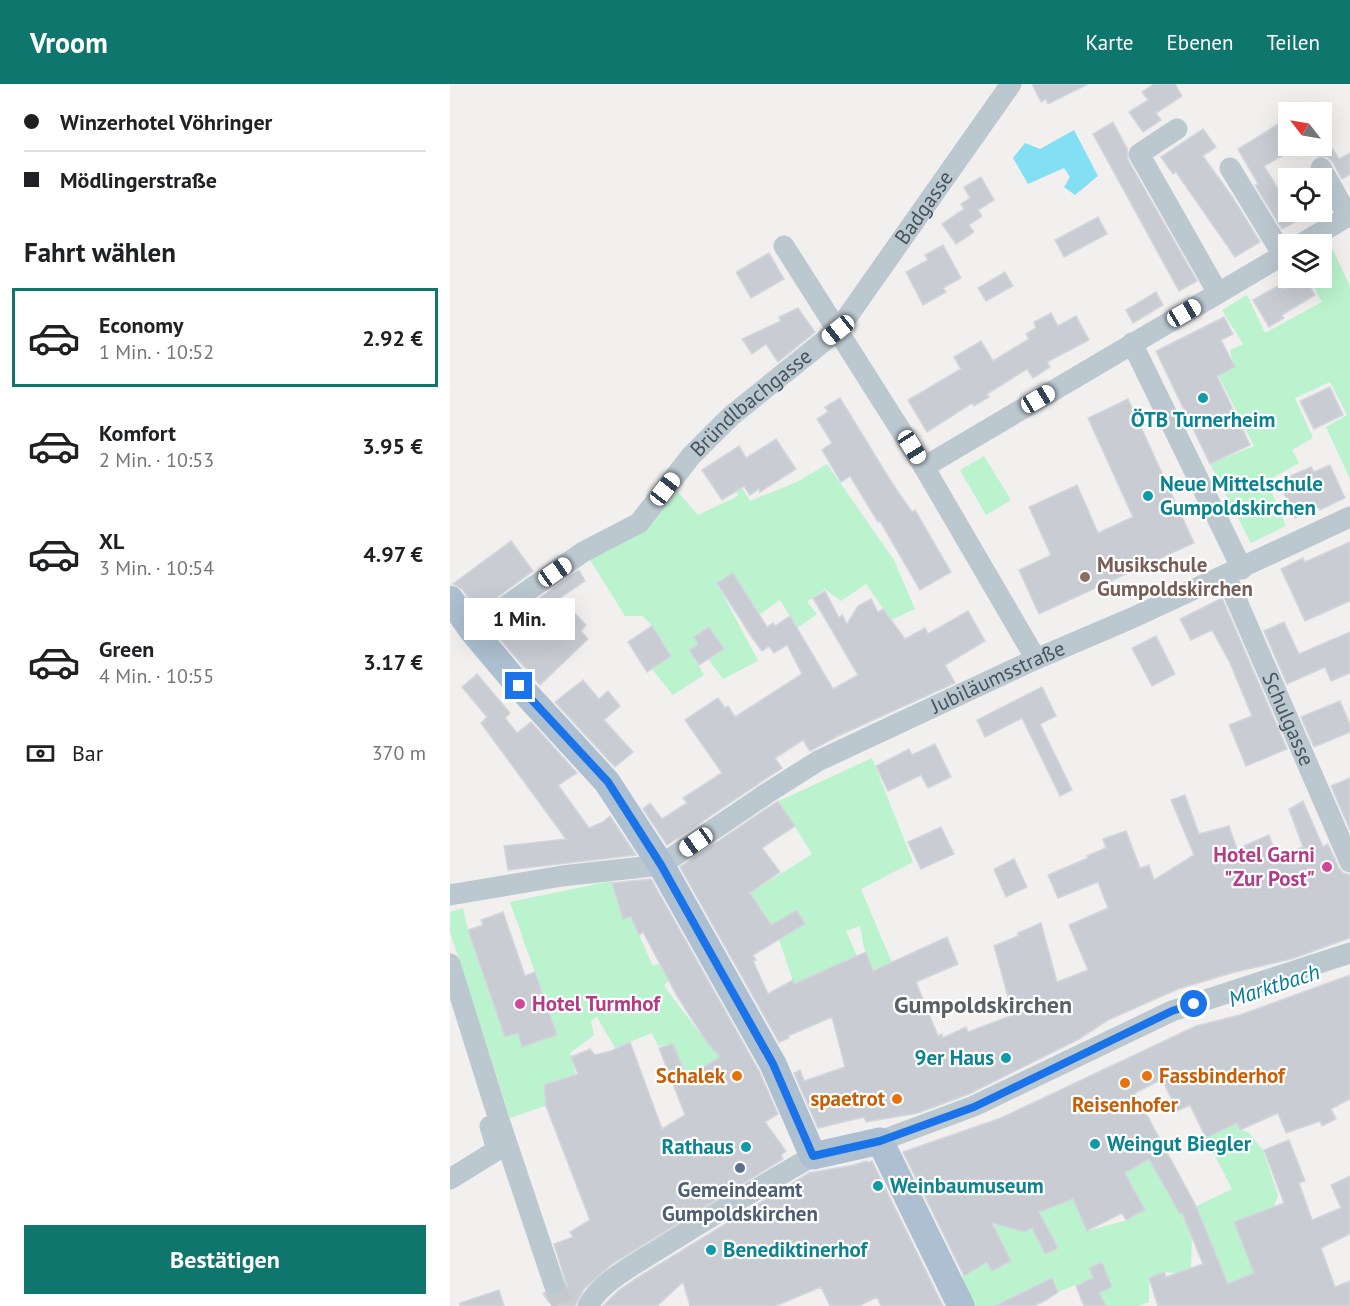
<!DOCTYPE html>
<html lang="de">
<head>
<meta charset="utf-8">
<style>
  body { margin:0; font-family:"PT Sans",sans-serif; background:#f6f6f6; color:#202124; height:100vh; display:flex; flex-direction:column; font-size:22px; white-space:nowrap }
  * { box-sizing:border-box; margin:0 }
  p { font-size:20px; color:#757577 }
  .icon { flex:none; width:33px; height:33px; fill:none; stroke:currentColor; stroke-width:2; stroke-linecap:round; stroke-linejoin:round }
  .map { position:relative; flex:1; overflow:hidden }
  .panel { display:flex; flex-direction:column; background:#fff; width:450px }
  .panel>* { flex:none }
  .top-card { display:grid; align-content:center; height:132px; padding:0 24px; background:#fff }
  .needle { width:39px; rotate:301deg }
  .controls { position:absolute; left:828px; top:18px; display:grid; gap:12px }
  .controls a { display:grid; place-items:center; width:54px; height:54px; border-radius:0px; background:#fff; box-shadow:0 6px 24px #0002; font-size:30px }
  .end { position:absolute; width:27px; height:27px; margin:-14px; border:8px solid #1a73e8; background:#fff; box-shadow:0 0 0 3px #fff }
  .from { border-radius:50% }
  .bubble { position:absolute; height:42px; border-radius:0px; background:#fff; box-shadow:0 6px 24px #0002; font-size:20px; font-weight:700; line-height:42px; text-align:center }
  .car { position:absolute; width:18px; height:36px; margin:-18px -9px; border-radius:8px; box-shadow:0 0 4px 2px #0007; background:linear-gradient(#fff 24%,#345 0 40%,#fff 0 76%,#345 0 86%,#fff 0) }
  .top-card b { display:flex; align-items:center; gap:21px; height:57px; font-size:22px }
  .top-card b+b { border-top:2px solid #e0e0e0 }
  .top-card i { width:15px; height:15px; background:#202124 }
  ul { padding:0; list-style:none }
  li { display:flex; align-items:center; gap:18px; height:99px; margin:0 12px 9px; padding:0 12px; border:3px solid transparent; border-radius:0px }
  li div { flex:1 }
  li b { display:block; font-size:22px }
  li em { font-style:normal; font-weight:700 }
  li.active { border-color:#0f766e }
  li>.icon { width:54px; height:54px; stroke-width:1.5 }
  h2 { padding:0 24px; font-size:27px; line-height:72px }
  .pay { display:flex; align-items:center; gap:15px; height:66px; padding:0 24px; font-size:22px }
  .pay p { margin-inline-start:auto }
  .primary-button { display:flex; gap:12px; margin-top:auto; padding:12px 24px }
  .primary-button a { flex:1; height:69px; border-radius:0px; background:#0f766e; color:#fff; font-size:24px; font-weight:700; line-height:69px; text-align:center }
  header { display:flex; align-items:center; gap:36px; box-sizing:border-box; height:84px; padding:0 30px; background:#0f766e; color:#fff }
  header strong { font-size:28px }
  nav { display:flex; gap:33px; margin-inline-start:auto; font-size:21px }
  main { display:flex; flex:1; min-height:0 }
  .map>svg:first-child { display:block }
  .green { fill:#baf3ce }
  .water { fill:#83e0f4 }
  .building { fill:#c9ccd2; stroke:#d3d6dc; stroke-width:1.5 }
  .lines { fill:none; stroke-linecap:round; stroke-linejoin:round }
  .minor-tunnel { stroke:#c7c8cb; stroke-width:21; stroke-dasharray:21 10; stroke-linecap:butt }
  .minor { stroke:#bcc8d0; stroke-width:21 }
  .major { stroke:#adc0d1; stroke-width:27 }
  .route { stroke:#1a73e8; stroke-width:8 }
  .culture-dot { fill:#0f9aa8; stroke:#fff; stroke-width:2 }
  .education-dot { fill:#8d6e63; stroke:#fff; stroke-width:2 }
  .hotel-dot { fill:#d1479c; stroke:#fff; stroke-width:2 }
  .food-dot { fill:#e8710a; stroke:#fff; stroke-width:2 }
  .service-dot { fill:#5c6f8a; stroke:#fff; stroke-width:2 }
  .labels { text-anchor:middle; stroke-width:4.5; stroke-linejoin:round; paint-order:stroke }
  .street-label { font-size:21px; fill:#46545f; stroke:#fff }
  .culture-label { font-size:21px; font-weight:bold; fill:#0d838f; stroke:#fff; text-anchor:start }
  .education-label { font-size:21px; font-weight:bold; fill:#785e54; stroke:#fff; text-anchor:start }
  .hotel-label { font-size:21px; font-weight:bold; fill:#b23c85; stroke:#fff; text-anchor:end }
  .food-label { font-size:21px; font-weight:bold; fill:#c56008; stroke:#fff; text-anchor:end }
  .service-label { font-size:21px; font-weight:bold; fill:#4e5e75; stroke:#fff }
  .water-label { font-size:22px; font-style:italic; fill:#037c96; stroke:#fff }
  .quarter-label { font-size:24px; font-weight:bold; fill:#5b6065; stroke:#fff }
</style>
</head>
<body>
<header>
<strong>Vroom</strong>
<nav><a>Karte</a><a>Ebenen</a><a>Teilen</a></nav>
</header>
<main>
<section class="panel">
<div class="top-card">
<b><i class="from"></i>Winzerhotel Vöhringer</b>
<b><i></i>Mödlingerstraße</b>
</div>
<h2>Fahrt wählen</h2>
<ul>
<li class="active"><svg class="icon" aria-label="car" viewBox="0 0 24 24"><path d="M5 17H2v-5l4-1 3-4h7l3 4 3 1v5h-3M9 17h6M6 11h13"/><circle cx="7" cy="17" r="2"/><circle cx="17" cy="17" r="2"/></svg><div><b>Economy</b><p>1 Min. · 10:52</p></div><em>2.92 €</em></li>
<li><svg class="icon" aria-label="car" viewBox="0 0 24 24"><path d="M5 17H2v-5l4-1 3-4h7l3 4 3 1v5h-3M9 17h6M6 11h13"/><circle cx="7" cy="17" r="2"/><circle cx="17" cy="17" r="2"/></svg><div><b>Komfort</b><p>2 Min. · 10:53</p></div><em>3.95 €</em></li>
<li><svg class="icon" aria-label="car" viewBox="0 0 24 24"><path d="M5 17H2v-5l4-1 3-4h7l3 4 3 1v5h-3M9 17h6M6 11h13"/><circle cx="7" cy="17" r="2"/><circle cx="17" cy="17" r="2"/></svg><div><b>XL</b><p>3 Min. · 10:54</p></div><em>4.97 €</em></li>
<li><svg class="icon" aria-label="car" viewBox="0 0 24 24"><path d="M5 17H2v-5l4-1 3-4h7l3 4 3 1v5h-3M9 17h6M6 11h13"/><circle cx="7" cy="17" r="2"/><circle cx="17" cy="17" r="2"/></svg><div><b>Green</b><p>4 Min. · 10:55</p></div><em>3.17 €</em></li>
</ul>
<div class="pay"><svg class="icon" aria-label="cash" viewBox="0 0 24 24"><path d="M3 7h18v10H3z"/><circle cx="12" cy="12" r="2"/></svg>Bar<p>370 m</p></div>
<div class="primary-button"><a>Bestätigen</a></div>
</section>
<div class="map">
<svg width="900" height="1222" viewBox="0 0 900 1222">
  <rect width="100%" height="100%" fill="#f2efef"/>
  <g class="green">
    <polygon points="882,164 900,202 900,395 876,343 897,331 880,298 845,314 863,354 842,366 849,379 817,397 836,442 801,459 760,380 804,362 768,291 784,283 780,266 793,260 772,226 797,211 815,249 872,218 859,194 872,194 872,170"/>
    <polygon points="534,372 561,416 536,431 510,386"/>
    <polygon points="377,380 444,476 465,525 441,536 416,500 391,517 375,505 357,518 367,530 347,544 330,516 309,531 267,499 308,577 273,595 258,575 273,565 248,560 239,566 254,591 223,611 202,585 221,572 202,542 193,532 175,532 140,476 186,452 227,407 248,431 288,412 284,402 290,400 300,417 347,398"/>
    <polygon points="422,674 463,778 411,805 442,879 423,886 414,864 410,842 396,847 407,872 344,900 329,856 300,809 362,770 329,717"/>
    <polygon points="161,797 173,834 181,833 203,882 219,875 226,888 214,902 258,960 270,973 252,984 257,996 239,998 223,960 208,962 202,949 165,964 147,933 141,937 144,951 120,969 126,991 94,1001 98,1021 60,1034 0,848 0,828 13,824 18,846 55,953 68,949 72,962 107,951 60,818"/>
    <polygon points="774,1010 790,1046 798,1048 813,1066 828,1111 823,1126 812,1127 784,1138 805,1189 789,1195 788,1222 755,1146 742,1153 741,1184 727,1189 714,1188 699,1194 699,1218 688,1222 652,1222 654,1219 649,1209 662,1203 652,1178 639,1184 643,1194 608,1208 601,1195 545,1222 520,1222 507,1196 522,1186 511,1123 542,1187 561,1177 544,1142 561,1135 566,1146 575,1148 582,1144 595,1170 608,1164 589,1127 623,1114 637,1147 677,1136 695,1126 667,1074 685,1083 699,1075 730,1130 782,1105 756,1054 772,1046"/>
  </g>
  <polygon class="water" points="624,46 648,92 625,111 614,103 620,93 614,84 578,100 563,74 575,59 590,65"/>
  <g class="building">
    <polygon points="582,0 638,0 598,20 596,15 591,18"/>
    <polygon points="704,0 725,0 732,12 706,29 711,36 693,48 679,28 698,16 692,8"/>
    <polygon points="838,34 838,69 814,82 833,113 838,109 838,128 863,128 832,145 805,101 808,100 788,65"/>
    <polygon points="663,38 677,65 678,76 747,197 729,207 643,50"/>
    <polygon points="753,45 766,63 753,72 783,114 810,158 785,173 726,88 723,90 711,73"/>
    <polygon points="861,62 881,62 889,75 900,69 900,90 892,95 882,77 877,73 867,72"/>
    <polygon points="531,93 544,116 528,126 532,132 519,141 524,148 506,160 492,140 514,125 511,120 520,114 514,103"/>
    <polygon points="648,133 657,150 614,173 605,156"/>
    <polygon points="493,161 511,194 493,204 496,208 473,221 456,188 478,176 475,171"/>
    <polygon points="319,169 334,195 301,214 286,188"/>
    <polygon points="555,188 563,202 536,217 528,204"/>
    <polygon points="855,194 865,211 832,231 834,234 819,243 803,216 831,200 834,205"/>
    <polygon points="706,208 713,221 683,239 676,226"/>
    <polygon points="348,224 365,248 328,278 316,260 302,270 292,255 331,237 329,233"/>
    <polygon points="601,229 608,242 626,232 639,256 597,278 600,283 583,294 577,285 537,310 539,313 524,322 522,319 477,348 458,316 511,285 504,273 531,257 543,277 579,255 576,250 586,244 584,238"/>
    <polygon points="774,233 783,250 771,256 785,283 767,292 800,361 760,380 706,267"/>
    <polygon points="880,303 893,331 864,345 850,317"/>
    <polygon points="390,314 442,399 462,428 465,426 501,488 470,506 430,437 428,438 400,392 391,398 372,366 382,359 367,335 378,328 375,323"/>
    <polygon points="678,315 744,459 589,530 569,486 601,471 579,423 627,401 648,449 683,433 638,334"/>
    <polygon points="326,355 346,385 310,408 309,405 300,411 294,402 272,416 252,386 289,362 296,374"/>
    <polygon points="880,381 895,414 870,426 869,423 845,434 832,405 837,403 834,395 861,383 864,388"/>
    <polygon points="61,457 83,487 28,527 12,505 3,500"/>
    <polygon points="900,458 900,517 855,537 831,485 853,474 855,478"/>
    <polygon points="129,486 135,497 110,514 136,541 131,547 138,555 90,601 43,547"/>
    <polygon points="283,489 317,543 323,539 325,542 340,532 383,605 408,591 363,514 375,507 389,534 392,531 397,540 408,522 421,515 428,528 433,525 455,555 475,544 478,550 518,527 535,557 495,581 505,599 388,652 360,667 353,656 325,674 332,684 217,761 193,725 200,719 212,735 237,719 233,714 272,689 235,636 268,614 275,624 278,622 285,633 352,590 337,561 324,569 319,562 312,567 303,555 267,499"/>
    <polygon points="772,514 837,665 796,682 779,641 802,632 780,579 762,546 741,556 730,535"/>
    <polygon points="834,538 849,570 900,548 900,589 881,597 875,583 837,600 814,547"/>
    <polygon points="202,542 221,572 197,588 178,558"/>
    <polygon points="259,543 274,565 249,581 239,566 248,560 244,553"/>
    <polygon points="706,552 725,590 702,602 682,564"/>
    <polygon points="27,590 60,629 55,634 67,649 81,638 127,689 108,701 139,744 153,738 160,732 186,771 58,786 54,762 116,755 31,639 37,633 12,603"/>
    <polygon points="133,596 149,615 158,607 170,622 154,636 183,668 165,683 105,618"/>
    <polygon points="592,603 606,632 590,640 622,706 610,712 572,634 535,653 527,636"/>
    <polygon points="890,617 900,641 900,648 864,663 851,633"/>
    <polygon points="485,660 501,693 478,704 471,691 438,707 426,682 459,665 462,671"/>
    <polygon points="900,694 900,746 881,702"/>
    <polygon points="735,711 749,750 779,742 787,765 819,751 827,773 853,763 839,725 853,717 873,763 878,760 889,784 893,789 900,791 900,854 841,875 785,888 728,905 658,936 629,955 519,1010 468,1029 416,1038 414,1033 368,1044 344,989 350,986 354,997 395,983 382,933 338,952 339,954 329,958 230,783 328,717 345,742 312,764 330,788 300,809 321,841 347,826 355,840 303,871 306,876 303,877 318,910 343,896 344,900 416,868 423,887 497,853 508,880 466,898 488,952 492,950 493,954 516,943 518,948 563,931 544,862 568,852 568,849 591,839 607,898 638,886 619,841 658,824 648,798 608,814 598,791 638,774 637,772 656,764 653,755 676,747 690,784 699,781 704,796 744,771 721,716"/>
    <polygon points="491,743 504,770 471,785 458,758"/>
    <polygon points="564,775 577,803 556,813 544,785"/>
    <polygon points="201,795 309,987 328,1030 315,1038 336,1067 331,1071 333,1075 162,1180 134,1205 125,1222 102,1222 93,1210 95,1208 101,1212 109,1212 114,1208 117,1202 104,1160 123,1153 120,1148 140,1136 96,1022 94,1001 128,990 121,973 140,965 145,971 161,967 180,958 212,1045 235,1031 209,964 223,960 237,993 270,973 258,960 227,912 193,848 189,851 181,833 173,835 162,799"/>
    <polygon points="53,828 75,892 85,888 107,951 72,963 68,949 55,953 18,846 33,841 31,836"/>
    <polygon points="900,891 900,1015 881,1025 886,1035 872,1042 870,1037 836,1049 828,1029 790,1046 787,1039 756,1054 740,1021 727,1027 712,995 685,1009 746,1122 778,1200 804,1189 784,1138 834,1119 814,1066 839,1056 855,1097 849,1099 862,1136 891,1124 881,1101 900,1092 900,1150 871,1164 885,1203 900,1197 900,1222 708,1222 699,1194 714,1188 716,1193 753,1180 732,1129 730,1130 699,1075 675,1089 695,1126 676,1136 672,1129 637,1147 623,1115 589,1128 608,1164 595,1170 582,1144 575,1148 542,1139 561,1177 542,1187 537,1178 514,1192 453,1068 551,1034 746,942 790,931"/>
    <polygon points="417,1077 418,1079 422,1077 493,1222 431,1222 427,1213 409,1222 380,1222 371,1203 325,1222 240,1222 233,1198 207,1222 153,1222 168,1207 187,1194 359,1089 404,1081"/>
    <polygon points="652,1178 662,1203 649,1209 656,1222 634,1222 626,1202 643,1194 639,1184"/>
    <polygon points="602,1194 608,1208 596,1216 584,1222 545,1222"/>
    <polygon points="49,1206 54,1222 10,1222 10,1219"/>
  </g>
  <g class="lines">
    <polyline class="minor-tunnel" points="104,1200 113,1222"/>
    <g class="minor">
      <polyline points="727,45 689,70 768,209"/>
      <polyline points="780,84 833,171"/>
      <polyline points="871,84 898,132"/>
      <polyline points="851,160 900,131"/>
      <polyline points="334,162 474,383 586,575"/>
      <polyline points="682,259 792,485"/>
      <polyline points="474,383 838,168"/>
      <path id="s1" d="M776 492 900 778"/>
      <path id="s2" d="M22 546 133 468 189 439 241 372 281 332 388 246 561 0"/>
      <path id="s3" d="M0 811 112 792 211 781 316 710 368 677 586 575 682 534 900 433"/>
      <polyline points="0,880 50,1039 104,1200"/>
      <polyline points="430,1057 524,1022 722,927 900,869"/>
      <polyline points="0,1095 47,1066 40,1042"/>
      <path d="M138 1222C150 1198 187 1179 209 1165 260 1133 311 1102 363 1072"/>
    </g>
    <polyline class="major" points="0,515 22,546 69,602 157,698 211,781 323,980 363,1072 430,1057 511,1222"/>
  </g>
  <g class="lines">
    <polyline class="route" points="69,602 158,698 211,781 323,980 363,1072 430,1057 524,1023 722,927 744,920"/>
  </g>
  <g class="culture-dot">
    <circle cx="753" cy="314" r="6"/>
    <circle cx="698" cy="412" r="6"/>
    <circle cx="556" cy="974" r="6"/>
    <circle cx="645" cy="1060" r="6"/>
    <circle cx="296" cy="1063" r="6"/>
    <circle cx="428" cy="1102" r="6"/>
    <circle cx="261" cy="1166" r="6"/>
  </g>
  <circle class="education-dot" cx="635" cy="493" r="6"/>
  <g class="hotel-dot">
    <circle cx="877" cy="783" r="6"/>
    <circle cx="70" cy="920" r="6"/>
  </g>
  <g class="food-dot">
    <circle cx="287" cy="992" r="6"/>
    <circle cx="697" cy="992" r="6"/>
    <circle cx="675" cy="999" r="6"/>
    <circle cx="447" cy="1015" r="6"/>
  </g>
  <circle class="service-dot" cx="290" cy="1084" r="6"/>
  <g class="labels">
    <g class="street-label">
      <text dy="7" stroke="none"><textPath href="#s2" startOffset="627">Badgasse</textPath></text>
      <text dy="7" stroke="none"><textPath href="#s2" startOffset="364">Bründlbachgasse</textPath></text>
      <text dy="7" stroke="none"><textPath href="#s3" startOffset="600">Jubiläumsstraße</textPath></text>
      <text dy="7" stroke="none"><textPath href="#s1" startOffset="156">Schulgasse</textPath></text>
    </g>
    <g class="culture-label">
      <text x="753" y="343" text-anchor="middle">ÖTB Turnerheim</text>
      <text x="710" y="407">Neue Mittelschule<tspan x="710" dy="24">Gumpoldskirchen</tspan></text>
      <text x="544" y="981" text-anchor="end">9er Haus</text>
      <text x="657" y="1067">Weingut Biegler</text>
      <text x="284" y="1070" text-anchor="end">Rathaus</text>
      <text x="440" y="1109">Weinbaumuseum</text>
      <text x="273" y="1173">Benediktinerhof</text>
    </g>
    <g class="education-label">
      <text x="647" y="488">Musikschule<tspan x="647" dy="24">Gumpoldskirchen</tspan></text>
    </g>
    <g class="hotel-label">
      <text x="865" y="778">Hotel Garni<tspan x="865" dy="24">"Zur Post"</tspan></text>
      <text x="82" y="927" text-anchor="start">Hotel Turmhof</text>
    </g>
    <g class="food-label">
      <text x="275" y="999">Schalek</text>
      <text x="709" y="999" text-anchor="start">Fassbinderhof</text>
      <text x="435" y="1022">spaetrot</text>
      <text x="675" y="1028" text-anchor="middle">Reisenhofer</text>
    </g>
    <g class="service-label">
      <text x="290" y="1113">Gemeindeamt<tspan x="290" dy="24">Gumpoldskirchen</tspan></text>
    </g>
    <g class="water-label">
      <text transform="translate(824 901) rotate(-18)" y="8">Marktbach</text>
    </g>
    <g class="quarter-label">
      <text x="533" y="929">Gumpoldskirchen</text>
    </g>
  </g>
</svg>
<div class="controls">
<a><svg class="needle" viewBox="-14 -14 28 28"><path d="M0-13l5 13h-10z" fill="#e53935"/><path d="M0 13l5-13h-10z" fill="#757577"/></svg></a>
<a><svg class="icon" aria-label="locate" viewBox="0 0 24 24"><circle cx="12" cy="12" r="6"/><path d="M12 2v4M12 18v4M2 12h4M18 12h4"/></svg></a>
<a><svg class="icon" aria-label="layers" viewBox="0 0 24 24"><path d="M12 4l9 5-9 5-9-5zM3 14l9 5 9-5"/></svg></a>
</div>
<i class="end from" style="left:744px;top:920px"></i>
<i class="end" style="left:69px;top:602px"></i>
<div class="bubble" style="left:14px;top:514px;width:111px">1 Min.</div>
<i class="car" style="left:734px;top:229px;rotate:60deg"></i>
<i class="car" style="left:388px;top:246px;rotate:231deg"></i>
<i class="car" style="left:588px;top:315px;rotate:59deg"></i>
<i class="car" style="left:462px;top:363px;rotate:148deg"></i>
<i class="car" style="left:215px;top:405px;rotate:38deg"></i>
<i class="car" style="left:105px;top:488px;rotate:55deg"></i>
<i class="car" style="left:246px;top:758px;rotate:235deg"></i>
</div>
</main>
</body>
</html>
